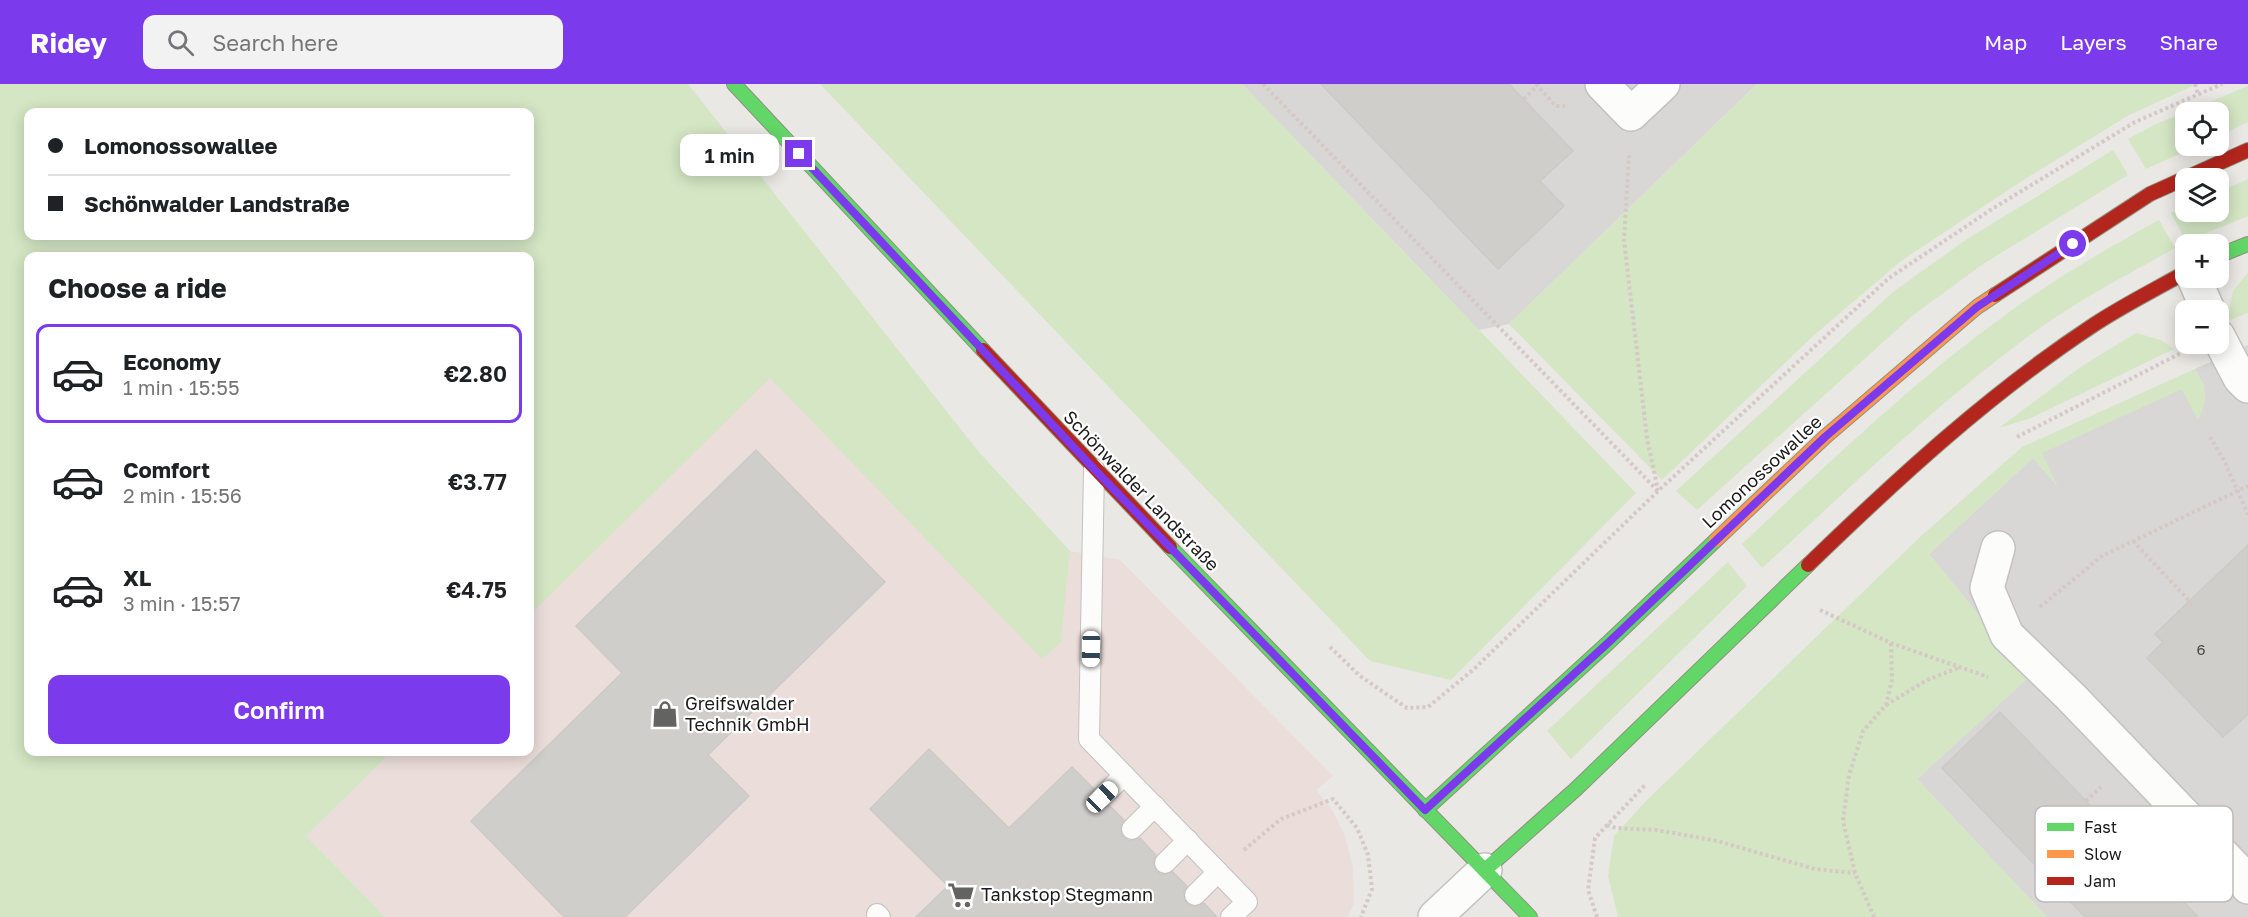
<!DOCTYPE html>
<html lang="en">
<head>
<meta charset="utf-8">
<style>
  body { margin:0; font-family:"Golos Text",sans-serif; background:#f2f2f2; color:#202124; height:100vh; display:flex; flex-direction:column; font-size:22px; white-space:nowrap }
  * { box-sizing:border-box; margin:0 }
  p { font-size:20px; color:#757577 }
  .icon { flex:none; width:33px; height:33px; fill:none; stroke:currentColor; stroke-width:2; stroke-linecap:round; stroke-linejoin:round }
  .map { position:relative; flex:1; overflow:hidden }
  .sheet { position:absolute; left:24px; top:168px; width:510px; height:504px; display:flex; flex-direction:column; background:#fff; border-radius:12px; box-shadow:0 3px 15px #0003 }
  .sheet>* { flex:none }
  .guide { position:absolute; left:24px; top:24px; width:510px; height:132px; border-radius:12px; box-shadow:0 3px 15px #0003; display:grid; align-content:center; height:132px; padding:0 24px; background:#fff }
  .controls { position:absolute; left:2175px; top:18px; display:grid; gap:12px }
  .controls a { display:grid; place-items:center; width:54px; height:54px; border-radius:12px; background:#fff; box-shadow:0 3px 15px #0003; font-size:30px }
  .end { position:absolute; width:27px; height:27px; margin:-14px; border:8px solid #7c3aed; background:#fff; box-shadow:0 0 0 3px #fff }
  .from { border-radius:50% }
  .bubble { position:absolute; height:42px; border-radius:12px; background:#fff; box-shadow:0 3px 15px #0003; font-size:20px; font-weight:600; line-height:42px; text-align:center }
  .car { position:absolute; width:18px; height:36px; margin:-18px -9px; border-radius:8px; box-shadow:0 0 4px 2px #0007; background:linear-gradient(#fff 24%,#345 0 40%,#fff 0 76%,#345 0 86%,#fff 0) }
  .guide b { display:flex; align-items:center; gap:21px; height:57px; font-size:22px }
  .guide b+b { border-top:2px solid #e0e0e0 }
  .guide i { width:15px; height:15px; background:#202124 }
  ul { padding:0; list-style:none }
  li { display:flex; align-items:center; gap:18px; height:99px; margin:0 12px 9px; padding:0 12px; border:3px solid transparent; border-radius:12px }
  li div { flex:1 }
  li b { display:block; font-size:22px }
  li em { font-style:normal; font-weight:600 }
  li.active { border-color:#7c3aed }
  li>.icon { width:54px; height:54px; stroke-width:1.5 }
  h2 { padding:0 24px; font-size:27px; line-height:72px }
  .action { display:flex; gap:12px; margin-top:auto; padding:12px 24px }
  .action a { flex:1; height:69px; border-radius:12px; background:#7c3aed; color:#fff; font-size:24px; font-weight:600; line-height:69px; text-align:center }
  header { display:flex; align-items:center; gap:36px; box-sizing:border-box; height:84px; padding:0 30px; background:#7c3aed; color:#fff }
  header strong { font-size:28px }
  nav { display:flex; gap:33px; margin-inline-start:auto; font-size:21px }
  .search { width:420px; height:54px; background:#f2f2f2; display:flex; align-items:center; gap:15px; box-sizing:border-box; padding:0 21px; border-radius:12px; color:#757577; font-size:22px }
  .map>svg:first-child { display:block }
  .residential { fill:#d8d7d5 }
  .commercial { fill:#ebddda }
  .grass { fill:#d4e6c4; fill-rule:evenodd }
  .building { fill:#d0cecb; stroke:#cccac6; stroke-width:1.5 }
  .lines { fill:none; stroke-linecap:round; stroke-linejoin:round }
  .lane-casing { stroke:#c2c2c0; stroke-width:22 }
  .street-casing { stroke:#c2c2c0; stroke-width:36 }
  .fast-casing { stroke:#8f927e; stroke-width:16 }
  .slow-casing { stroke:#8f927e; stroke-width:16 }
  .jam-casing { stroke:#8f927e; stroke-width:16 }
  .path { stroke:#d5c8c5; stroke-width:4; stroke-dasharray:3 3; stroke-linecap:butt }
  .lane { stroke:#fcfcfb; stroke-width:20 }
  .street { stroke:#fcfcfb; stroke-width:33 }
  .fast { stroke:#63d668; stroke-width:14 }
  .slow { stroke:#ff974d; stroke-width:14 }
  .jam { stroke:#b3261e; stroke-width:14 }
  .route { stroke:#7c3aed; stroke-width:8 }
  .labels { text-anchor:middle; stroke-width:4.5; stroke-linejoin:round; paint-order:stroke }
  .number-label { font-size:15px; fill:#484847 }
  .street-label { font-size:18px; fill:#1b1b1b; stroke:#fff }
  .poi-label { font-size:18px; fill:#1b1b1b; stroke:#fff; text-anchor:start }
  .key { fill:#fff; stroke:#bbb; stroke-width:1.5 }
  .key-label { font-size:16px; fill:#1b1b1b }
</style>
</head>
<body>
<header>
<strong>Ridey</strong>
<div class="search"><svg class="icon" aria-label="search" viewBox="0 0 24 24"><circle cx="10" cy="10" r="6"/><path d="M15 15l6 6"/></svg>Search here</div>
<nav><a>Map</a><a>Layers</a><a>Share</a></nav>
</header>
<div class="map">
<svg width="2248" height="833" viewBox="0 0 2248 833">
  <rect width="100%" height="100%" fill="#e9e8e4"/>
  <g class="residential">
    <polygon points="1242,0 1757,0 1509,240 1479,246"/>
    <polygon points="2248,261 2248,833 2047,833 1917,695 2029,593 1929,470 2033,374 2056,400 2041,369 2182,304 2198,335 2204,302 2195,285"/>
  </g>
  <polygon class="commercial" points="770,293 1042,574 1061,558 1070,467 1120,476 1333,692 1316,706 1332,726 1344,749 1353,783 1354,820 1347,833 385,833 306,752 391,668 530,668 530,531"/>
  <g class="grass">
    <path d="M0 0H688L978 367 1070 467 1061 558 1042 575 770 294 530 531V172H28V668H391L306 752 385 833H0ZM530 28V152H28V28Z"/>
    <polygon points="820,0 1242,0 1636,409 1451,596 1370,577"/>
    <polygon points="1757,0 2191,0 2193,2 2129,31 2025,95 1901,177 1812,253 1662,396 1509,240"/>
    <polygon points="2248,2 2248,38 2219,52 2218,28 2186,28 2186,62 2197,62 2146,85 2128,55 2156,40"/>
    <polygon points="2113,66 2128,91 1983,180 1912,232 1697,426 1676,407 1893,208 1967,155"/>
    <polygon points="2248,95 2248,132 2186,157 2171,129 2185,123 2186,128 2218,128 2219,108"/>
    <path d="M2159 136 2175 164C2127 191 2075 218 2030 251 1935 321 1850 404 1762 484L1742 460C1827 381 1910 300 2004 232 2051 197 2108 164 2159 136Z"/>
    <polygon points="2248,189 2248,229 2230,236 2228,232 2233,207"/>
    <polygon points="2136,249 2161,256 2174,265 2031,334 1999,344 2082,282"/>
    <path d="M2195 285C2207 306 2209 314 2198 336L2182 305 2042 369 2058 403 2033 374 1929 470 2029 593 1917 695 2047 833H1618L1608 792 1614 752 1646 717 1919 454 2022 363Z"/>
    <polygon points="1728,478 1747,502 1571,675 1547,647"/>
  </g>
  <g class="building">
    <polygon points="1321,0 1509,0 1573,67 1540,97 1564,122 1498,185"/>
    <polygon points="756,366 885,498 708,671 749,712 625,833 564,833 471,737 622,589 576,542"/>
    <polygon points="2248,461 2248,630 2223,653 2147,574 2163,558 2155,550"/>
    <polygon points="2000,628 2086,717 2198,833 2085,833 1942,684"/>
    <polygon points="929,665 1009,744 1072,683 1094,705 1090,710 1093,721 1099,725 1110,722 1124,736 1120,742 1123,753 1129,757 1140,754 1156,771 1153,776 1156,787 1162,791 1173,788 1187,802 1183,808 1186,819 1192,823 1204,819 1217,833 916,833 948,802 870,725"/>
  </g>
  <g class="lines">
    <defs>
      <g id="lane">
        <polyline points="1094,385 1089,655 1218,788 1195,811"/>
        <polyline points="1102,713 1124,691"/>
        <polyline points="1132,745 1155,722"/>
        <polyline points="1165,779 1188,756"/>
        <polyline points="1218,788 1247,818 1231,833"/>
        <polyline points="877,830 880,833"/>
      </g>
      <g id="street">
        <polyline points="1602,0 1631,30 1663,0"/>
        <polyline points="2194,194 2208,226"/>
        <polyline points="2218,252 2240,294 2248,302"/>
        <polyline points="1998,464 1987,504 2007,551 2071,613 2243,792 2248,803"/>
        <polyline points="1435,833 1485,786"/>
      </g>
      <g id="fast">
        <polyline points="734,0 983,266"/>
        <polyline points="2218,172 2248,160"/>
        <polyline points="1170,463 1530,833"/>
        <polyline points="1425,726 1609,558 1716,456"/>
        <polyline points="1485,786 1576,705 1808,481"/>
      </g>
      <polyline id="slow" points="1716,456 1825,353 1977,223 1995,211"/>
      <g id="jam">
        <polyline points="1995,211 2150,110 2248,66"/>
        <polyline points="983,266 1170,463"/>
        <path d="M1808 481C1898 394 1990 309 2095 240 2124 221 2156 205 2186 188"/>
      </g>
    </defs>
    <use href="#lane" class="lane-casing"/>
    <use href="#street" class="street-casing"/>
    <use href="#fast" class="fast-casing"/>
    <use href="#slow" class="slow-casing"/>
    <use href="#jam" class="jam-casing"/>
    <g class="path">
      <polyline points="1263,0 1658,407"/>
      <polyline points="1536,0 1556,22 1567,22"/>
      <polyline points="2195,0 2198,10"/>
      <polyline points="1524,15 1537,2"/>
      <polyline points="1629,71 1624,156 1647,354 1658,406"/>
      <polyline points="2017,353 2181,269"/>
      <polyline points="2210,353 2224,376 2248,431"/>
      <polyline points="2133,457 2194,522"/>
      <polyline points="2040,523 2102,472 2248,402"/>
      <polyline points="1820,526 1891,559 1988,593"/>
      <polyline points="1330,563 1360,592 1407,624 1428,623 1474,585 1658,407 1889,194 1992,125 2135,38 2222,0"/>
      <polyline points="1886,621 1927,596 1958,584"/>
      <polyline points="2086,717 2101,703"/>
      <polyline points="1607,741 1616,744 1657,746 1717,757 1815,785 1855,789"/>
      <polyline points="1244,766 1281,735 1333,715 1357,744 1368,771 1372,805 1361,833"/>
      <polyline points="1597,833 1588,806 1595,754 1646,700"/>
      <polyline points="1874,833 1855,789 1843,737 1849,691 1863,647 1886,621 1892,596 1891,559"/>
    </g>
    <use href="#lane" class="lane"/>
    <use href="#street" class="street"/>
    <use href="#fast" class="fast"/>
    <use href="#slow" class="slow"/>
    <use href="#jam" class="jam"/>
  </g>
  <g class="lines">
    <polyline class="route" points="799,70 1094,385 1425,726 1609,558 1825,353 1977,223 2073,160"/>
  </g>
  <defs>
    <symbol id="shop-bare" viewBox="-9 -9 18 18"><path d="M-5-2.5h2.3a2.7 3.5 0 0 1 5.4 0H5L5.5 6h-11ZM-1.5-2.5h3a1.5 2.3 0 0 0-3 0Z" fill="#636361" stroke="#fff" stroke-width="2.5" paint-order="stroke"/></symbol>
    <symbol id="supermarket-bare" viewBox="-9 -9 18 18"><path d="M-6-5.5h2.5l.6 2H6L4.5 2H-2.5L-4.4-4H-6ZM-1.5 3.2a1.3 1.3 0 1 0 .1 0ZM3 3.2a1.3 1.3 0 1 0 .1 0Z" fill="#636361" stroke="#fff" stroke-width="2.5" paint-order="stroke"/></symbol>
  </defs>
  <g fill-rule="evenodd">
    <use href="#shop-bare" x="646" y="611" width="38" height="38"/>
    <use href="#supermarket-bare" x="942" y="792" width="38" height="38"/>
  </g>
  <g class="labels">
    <g class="number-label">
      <text x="2201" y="571">6</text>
    </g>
    <g class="street-label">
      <text transform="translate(1762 388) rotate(-43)" y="6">Lomonossowallee</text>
      <text transform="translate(1141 407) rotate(46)" y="6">Schönwalder Landstraße</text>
    </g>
    <g class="poi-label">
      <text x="685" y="626">Greifswalder<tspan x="685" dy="21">Technik GmbH</tspan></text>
      <text x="981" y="817">Tankstop Stegmann</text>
    </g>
  </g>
  <rect x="2035" y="722" width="198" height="96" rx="9" class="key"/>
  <rect x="2047" y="739" width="27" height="8" fill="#63d668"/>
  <rect x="2047" y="766" width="27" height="8" fill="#ff974d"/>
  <rect x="2047" y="793" width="27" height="8" fill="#b3261e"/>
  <g class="key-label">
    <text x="2084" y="749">Fast</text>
    <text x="2084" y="776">Slow</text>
    <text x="2084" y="803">Jam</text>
  </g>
</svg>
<div class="controls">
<a><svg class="icon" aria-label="locate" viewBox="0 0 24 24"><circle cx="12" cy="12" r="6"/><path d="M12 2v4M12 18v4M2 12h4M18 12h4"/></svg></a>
<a><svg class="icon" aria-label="layers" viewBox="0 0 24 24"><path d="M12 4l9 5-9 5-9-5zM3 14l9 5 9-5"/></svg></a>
<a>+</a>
<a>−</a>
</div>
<i class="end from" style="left:2073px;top:160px"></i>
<i class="end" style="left:799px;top:70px"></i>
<div class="bubble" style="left:680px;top:50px;width:99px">1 min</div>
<i class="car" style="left:1091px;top:565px;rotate:181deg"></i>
<i class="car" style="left:1102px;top:713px;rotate:46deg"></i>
<div class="guide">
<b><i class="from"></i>Lomonossowallee</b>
<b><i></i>Schönwalder Landstraße</b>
</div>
<section class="sheet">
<h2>Choose a ride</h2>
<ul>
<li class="active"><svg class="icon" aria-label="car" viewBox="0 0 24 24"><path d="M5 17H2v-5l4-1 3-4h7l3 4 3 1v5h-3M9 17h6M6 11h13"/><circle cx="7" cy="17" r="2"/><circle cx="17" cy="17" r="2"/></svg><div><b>Economy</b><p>1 min · 15:55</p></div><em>€2.80</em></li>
<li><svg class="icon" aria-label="car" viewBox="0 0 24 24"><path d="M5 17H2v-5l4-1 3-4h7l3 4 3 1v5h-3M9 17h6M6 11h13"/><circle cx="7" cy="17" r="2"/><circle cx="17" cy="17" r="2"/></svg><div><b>Comfort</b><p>2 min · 15:56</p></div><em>€3.77</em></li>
<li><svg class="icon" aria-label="car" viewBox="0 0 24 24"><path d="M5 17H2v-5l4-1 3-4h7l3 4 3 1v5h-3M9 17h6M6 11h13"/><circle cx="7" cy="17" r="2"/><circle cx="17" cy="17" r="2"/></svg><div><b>XL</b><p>3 min · 15:57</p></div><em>€4.75</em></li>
</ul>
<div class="action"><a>Confirm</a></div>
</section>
</div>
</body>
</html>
